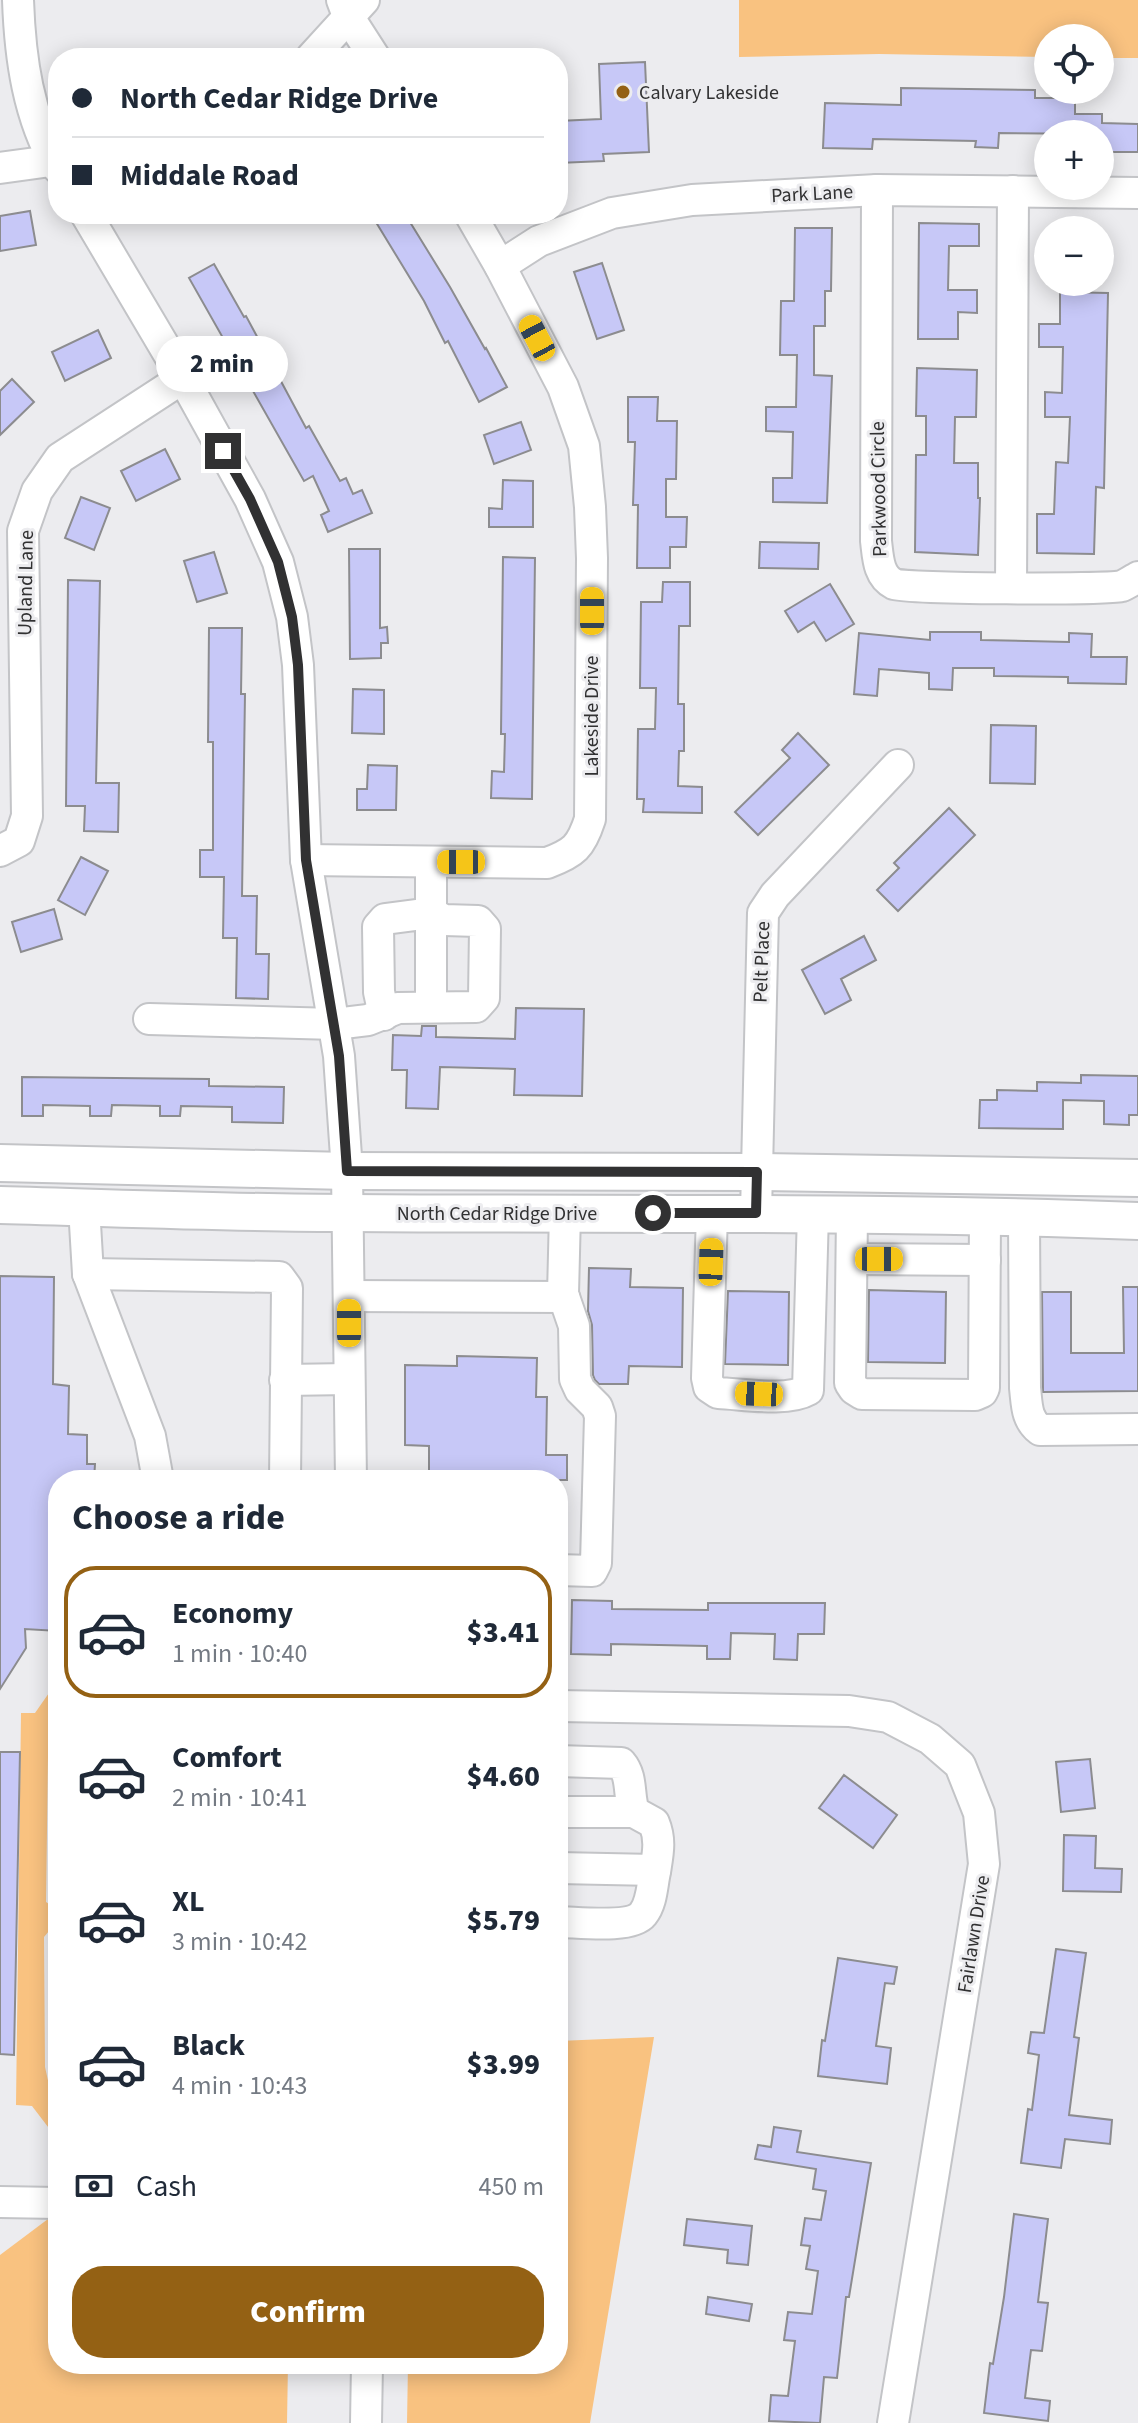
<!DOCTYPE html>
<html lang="en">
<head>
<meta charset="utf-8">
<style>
  body { margin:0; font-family:"Source Sans 3",sans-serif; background:#f2f2f3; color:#1f2937; height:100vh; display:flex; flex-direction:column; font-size:30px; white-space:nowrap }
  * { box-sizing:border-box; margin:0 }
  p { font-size:26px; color:#747a83 }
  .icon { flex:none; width:44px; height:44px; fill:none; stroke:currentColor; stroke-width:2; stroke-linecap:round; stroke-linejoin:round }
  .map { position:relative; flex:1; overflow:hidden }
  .details { position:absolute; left:48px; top:1470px; width:520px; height:904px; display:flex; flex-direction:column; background:#fff; border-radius:32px; box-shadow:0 4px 20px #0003 }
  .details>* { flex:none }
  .hud { position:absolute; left:48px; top:48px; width:520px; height:176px; border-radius:32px; box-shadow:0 4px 20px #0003; display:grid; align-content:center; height:176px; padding:0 24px; background:#fff }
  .fabs { position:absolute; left:1034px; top:24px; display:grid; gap:16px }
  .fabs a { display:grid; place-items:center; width:80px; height:80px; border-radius:50%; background:#fff; box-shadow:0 4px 20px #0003; font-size:40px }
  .end { position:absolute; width:36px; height:36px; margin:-18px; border:10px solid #313132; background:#fff; box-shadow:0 0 0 4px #fff }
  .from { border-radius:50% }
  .bubble { position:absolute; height:56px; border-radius:28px; background:#fff; box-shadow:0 4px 20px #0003; font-size:26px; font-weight:800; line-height:56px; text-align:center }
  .car { position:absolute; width:24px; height:48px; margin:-24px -12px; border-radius:10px; box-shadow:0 0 6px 2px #0007; background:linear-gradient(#f5c518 24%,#345 0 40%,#f5c518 0 76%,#345 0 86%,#f5c518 0) }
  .hud b { display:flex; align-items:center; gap:28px; height:76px; font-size:30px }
  .hud b+b { border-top:2px solid #e0e1e3 }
  .hud i { width:20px; height:20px; background:#1f2937 }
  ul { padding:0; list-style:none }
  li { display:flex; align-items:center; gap:24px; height:132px; margin:0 16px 12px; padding:0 8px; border:4px solid transparent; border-radius:32px }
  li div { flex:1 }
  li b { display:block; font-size:30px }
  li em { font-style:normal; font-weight:800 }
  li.selected { border-color:#946114 }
  li>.icon { width:72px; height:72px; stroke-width:1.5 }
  h2 { padding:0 24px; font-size:36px; line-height:96px }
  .pay { display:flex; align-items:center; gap:20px; height:88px; padding:0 24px; font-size:30px }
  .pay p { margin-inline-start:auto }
  .button { display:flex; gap:16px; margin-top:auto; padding:16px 24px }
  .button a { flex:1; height:92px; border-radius:32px; background:#946114; color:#fff; font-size:32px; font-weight:800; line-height:92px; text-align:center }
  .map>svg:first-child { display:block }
  .green { fill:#f9c280 }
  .building { fill:#c7c8f7; stroke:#8c8c8f; stroke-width:2 }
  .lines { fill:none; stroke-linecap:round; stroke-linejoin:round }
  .minor-casing { stroke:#c3c4c7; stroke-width:34 }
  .major-casing { stroke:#c3c4c7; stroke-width:40 }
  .minor { stroke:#fff; stroke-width:30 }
  .major { stroke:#fff; stroke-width:36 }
  .route { stroke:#313132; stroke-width:10 }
  .poi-dot { fill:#946114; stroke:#ececef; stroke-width:3 }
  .labels { text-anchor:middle; stroke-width:6; stroke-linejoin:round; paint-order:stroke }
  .poi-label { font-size:20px; fill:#313132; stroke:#ececef; text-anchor:start }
  .street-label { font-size:20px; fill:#313132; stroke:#ececef }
</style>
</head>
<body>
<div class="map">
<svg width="1138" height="2423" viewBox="0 0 1138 2423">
  <rect width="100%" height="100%" fill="#ececef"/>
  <g class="green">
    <polygon points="739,0 1138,0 1138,58 1100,58 1100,38 1048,38 1048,57 879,54 739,57"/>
    <polygon points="58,1680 58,1728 48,1757 46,1902 49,1904 49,1931 44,1937 45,2067 49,2085 58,2102 58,2140 32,2106 16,2105 21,1713 35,1713"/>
    <polygon points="654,2037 590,2423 407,2423 408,2364 558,2364 558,2041"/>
    <polygon points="48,2219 58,2219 58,2364 288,2364 287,2423 0,2423 0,2255"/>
  </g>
  <g class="building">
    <polygon points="645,62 649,152 603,154 604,161 558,163 558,121 601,119 599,64"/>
    <polygon points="901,88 1035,90 1035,98 1075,98 1075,114 1102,114 1102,123 1138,124 1138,152 1100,152 1100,134 999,133 998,148 975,147 976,141 873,139 872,149 823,148 825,103 901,105"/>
    <polygon points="30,211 36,245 0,251 0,216"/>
    <polygon points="371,214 405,214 450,287 485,349 486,348 507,387 479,402 448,341 445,343 424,301"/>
    <polygon points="919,223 979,224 979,246 949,246 948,290 977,290 977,313 958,312 958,339 918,339"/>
    <polygon points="795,228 832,228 831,291 825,291 825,326 814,326 814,375 832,376 827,503 773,502 773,478 792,478 793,432 766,431 766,407 796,407 797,355 780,355 781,301 794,301"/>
    <polygon points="602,263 624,330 597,339 574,272"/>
    <polygon points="214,264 244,317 246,316 306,428 309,426 340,481 346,478 353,494 362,490 372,513 328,532 321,515 329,511 313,476 304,481 189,278"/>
    <polygon points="1060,292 1108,293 1104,488 1096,487 1094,554 1037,553 1037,514 1054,514 1056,462 1068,463 1070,417 1045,417 1045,392 1062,393 1063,347 1039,347 1039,324 1060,324"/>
    <polygon points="98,330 111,358 65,381 52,352"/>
    <polygon points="917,368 977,370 976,417 955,417 954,463 978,463 978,498 980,498 978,555 915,552 916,455 926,455 926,416 916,416"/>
    <polygon points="12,379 34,402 0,435 0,391"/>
    <polygon points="628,397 658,397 657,421 677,421 676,479 666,479 666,517 687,517 686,547 670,547 670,568 637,568 638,505 633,505 635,442 628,442"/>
    <polygon points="521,422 531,450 494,464 484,435"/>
    <polygon points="165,449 180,479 136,501 121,471"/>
    <polygon points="503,480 533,481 533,527 489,527 489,508 502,509"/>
    <polygon points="81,497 110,508 94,550 65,538"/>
    <polygon points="760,542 819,543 818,569 759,568"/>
    <polygon points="349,549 380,549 380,628 387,627 388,643 381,643 381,658 350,659"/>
    <polygon points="214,552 227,593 197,602 184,561"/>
    <polygon points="503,557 535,558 532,799 491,798 492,771 504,772 505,734 501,734"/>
    <polygon points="68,580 100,581 96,783 119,783 118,832 84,831 85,806 66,806"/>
    <polygon points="663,582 690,582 690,626 679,626 678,704 684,704 684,751 679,751 678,786 702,787 702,813 643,812 644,799 637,799 638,729 655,729 656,688 640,688 641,602 662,602"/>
    <polygon points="830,584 854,624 826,641 814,622 798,632 785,611"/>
    <polygon points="209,628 242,628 241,694 245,694 242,896 257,896 256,954 269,954 268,999 236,998 237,938 223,938 224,877 200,877 200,850 213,850 213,742 208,742"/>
    <polygon points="930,632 981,632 981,640 1069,642 1069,633 1092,634 1091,657 1127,657 1126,684 1068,683 1068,677 994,676 994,668 953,668 952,690 929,689 929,673 879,669 877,696 854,694 859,633 930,640"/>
    <polygon points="353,689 384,690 384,734 352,733"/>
    <polygon points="991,725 1036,726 1035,784 990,783"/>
    <polygon points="798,733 829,765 758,835 735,812 790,758 782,750"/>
    <polygon points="368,765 397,766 396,810 357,810 357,789 367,789"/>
    <polygon points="949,808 975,835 898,911 877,890 899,868 894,863"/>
    <polygon points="81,857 108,871 85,915 58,900"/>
    <polygon points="54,909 62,939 21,952 12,922"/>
    <polygon points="864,936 876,960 841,979 851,1000 825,1014 802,970"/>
    <polygon points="516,1008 584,1009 582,1096 514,1095 515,1069 440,1067 438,1109 406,1108 407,1070 392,1070 393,1035 421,1036 422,1026 436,1026 436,1037 515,1039"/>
    <polygon points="1081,1075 1138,1076 1138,1115 1129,1115 1129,1125 1104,1124 1104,1101 1063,1100 1063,1129 979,1128 980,1100 997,1100 997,1090 1037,1091 1037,1082 1081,1083"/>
    <polygon points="22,1077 209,1079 209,1086 284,1087 283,1123 232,1122 232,1107 181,1106 180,1116 160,1116 160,1106 112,1105 111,1116 90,1116 90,1106 43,1105 43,1116 22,1116"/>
    <polygon points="589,1268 631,1269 630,1287 683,1288 682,1367 629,1366 628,1384 599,1384 595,1380 593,1375 592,1325 588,1311"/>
    <polygon points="0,1276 54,1277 53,1384 69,1386 68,1434 87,1435 87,1464 95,1464 94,1480 58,1480 58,1631 25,1629 26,1648 0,1689"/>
    <polygon points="1123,1287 1138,1287 1138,1391 1043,1392 1042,1292 1071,1292 1071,1353 1124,1353"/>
    <polygon points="869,1290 946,1292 945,1363 868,1362"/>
    <polygon points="728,1291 789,1292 788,1365 725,1364"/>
    <polygon points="457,1356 537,1358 536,1397 547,1397 546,1455 567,1455 567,1480 429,1480 429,1446 405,1445 405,1365 457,1366"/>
    <polygon points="572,1600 612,1601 612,1609 708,1610 708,1603 825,1603 824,1634 798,1634 797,1660 774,1659 775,1634 731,1633 730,1659 707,1659 707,1646 611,1644 611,1655 571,1654"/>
    <polygon points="0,1752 20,1752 14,2055 0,2054"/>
    <polygon points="1090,1759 1095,1808 1061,1812 1056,1762"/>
    <polygon points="844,1775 897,1815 873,1848 819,1808"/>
    <polygon points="1064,1835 1096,1836 1095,1868 1122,1869 1121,1892 1063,1891"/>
    <polygon points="1056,1949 1086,1953 1074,2037 1079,2038 1069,2115 1112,2120 1110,2144 1065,2139 1061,2168 1021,2163 1028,2109 1032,2110 1039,2055 1028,2053 1031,2032 1044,2033"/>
    <polygon points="838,1958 897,1967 894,1984 885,1983 876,2046 891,2048 887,2084 818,2076 822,2040 825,2041"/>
    <polygon points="774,2127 801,2131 797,2152 871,2163 849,2297 846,2297 837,2378 824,2377 820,2423 769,2421 771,2395 788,2396 795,2341 784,2340 788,2312 812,2314 818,2271 806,2269 810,2246 801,2245 805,2218 821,2220 826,2191 813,2189 816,2169 755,2159 758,2145 771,2147"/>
    <polygon points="1014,2214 1048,2219 1038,2302 1048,2303 1042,2351 1031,2350 1025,2398 1050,2401 1048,2421 984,2413 990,2363 993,2364 1004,2297"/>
    <polygon points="687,2219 752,2226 748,2265 727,2263 728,2250 684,2245"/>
    <polygon points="708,2297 752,2304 749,2321 706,2314"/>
  </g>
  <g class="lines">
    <defs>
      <g id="minor">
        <path d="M18 0C20 58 28 117 58 168"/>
        <polyline points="342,0 348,16 375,58"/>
        <polyline points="311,58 364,0"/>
        <polyline points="0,168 58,160"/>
        <path d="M877 190 876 541C878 557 878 576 894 584 905 589 1107 590 1122 586 1127 584 1133 580 1138 577"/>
        <polyline points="86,214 183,378 250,499 278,562 292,617 298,665 306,860 339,1056 347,1171 351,1480"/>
        <polyline points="500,266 539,241 612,213 692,200 877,190 1138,193"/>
        <polyline points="1011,588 1013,191"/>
        <polyline points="0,851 19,841 27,816 23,531 37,491 60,458 183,378"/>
        <path d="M306 860 547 863C574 853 581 847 590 819L592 558 590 507 584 446 563 387 500 266 470 214"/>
        <polyline points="384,1015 379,992 378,927 385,919 431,913 431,1007"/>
        <polyline points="149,1019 335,1024 368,1020 398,1008 476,1007 484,998 485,929 478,921 444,920 431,913 431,862"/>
        <polyline points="84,1207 88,1274 150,1436 158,1480"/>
        <path d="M712 1213 707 1378 709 1387 718 1393C743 1394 787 1402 808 1390L813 1213"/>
        <polyline points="756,1213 763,913 775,895 898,765"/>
        <polyline points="852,1214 850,1383 854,1389 862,1394 975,1395 982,1392 984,1388 985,1216"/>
        <path d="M1024 1217 1025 1388C1027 1405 1026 1419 1040 1430L1138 1429"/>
        <polyline points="852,1259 985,1260"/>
        <polyline points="88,1274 279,1277 287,1288 285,1480"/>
        <polyline points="349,1296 564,1297"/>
        <polyline points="285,1380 349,1379"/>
        <polyline points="558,1570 592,1571 596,1563 600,1416 597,1407 580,1390 575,1379 574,1326 563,1294 565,1213"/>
        <polyline points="558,1706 849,1711 888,1717 930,1739 960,1765 979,1813 984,1864 893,2423"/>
        <path d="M558 1761 621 1763C633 1777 628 1795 634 1812L654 1823C661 1840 658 1853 655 1872 652 1885 652 1903 643 1914 631 1929 577 1922 558 1922"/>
        <polyline points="558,1812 634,1812"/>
        <polyline points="558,1868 655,1870"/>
        <polyline points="0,2202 58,2203"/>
        <polyline points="366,2423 367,2364"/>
      </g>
      <g id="major">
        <polyline points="0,1163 347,1171 757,1172 1138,1178"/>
        <path d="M0 1205C117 1208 234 1213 351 1213 613 1215 876 1211 1138 1221"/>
      </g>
    </defs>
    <use href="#minor" class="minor-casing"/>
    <use href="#major" class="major-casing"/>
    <use href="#minor" class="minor"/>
    <use href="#major" class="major"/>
  </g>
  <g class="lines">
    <polyline class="route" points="223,451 250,499 278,562 292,617 298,665 306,860 339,1056 347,1171 757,1172 756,1213 653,1213"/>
  </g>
  <circle class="poi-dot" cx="623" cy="92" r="8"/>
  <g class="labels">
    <g class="poi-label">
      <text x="639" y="99">Calvary Lakeside</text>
    </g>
    <g class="street-label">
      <text transform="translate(812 193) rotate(-3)" y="7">Park Lane</text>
      <text transform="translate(878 489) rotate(-91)" y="7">Parkwood Circle</text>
      <text transform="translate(25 583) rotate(-89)" y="7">Upland Lane</text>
      <text transform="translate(591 716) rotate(-90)" y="7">Lakeside Drive</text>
      <text transform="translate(761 962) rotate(-88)" y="7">Pelt Place</text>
      <text x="497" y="1220">North Cedar Ridge Drive</text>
      <text transform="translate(973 1934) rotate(-81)" y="7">Fairlawn Drive</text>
    </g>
  </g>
</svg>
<div class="fabs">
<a><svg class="icon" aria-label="locate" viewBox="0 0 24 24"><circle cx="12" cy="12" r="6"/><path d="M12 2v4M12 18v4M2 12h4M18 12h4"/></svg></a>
<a>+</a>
<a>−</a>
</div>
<i class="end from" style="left:653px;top:1213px"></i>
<i class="end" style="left:223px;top:451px"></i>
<div class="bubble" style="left:156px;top:336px;width:132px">2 min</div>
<i class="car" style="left:537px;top:338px;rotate:332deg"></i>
<i class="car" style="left:592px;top:611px;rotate:0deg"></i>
<i class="car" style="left:461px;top:862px;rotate:270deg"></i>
<i class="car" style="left:879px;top:1259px;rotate:90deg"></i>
<i class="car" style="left:711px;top:1262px;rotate:2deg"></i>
<i class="car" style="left:349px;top:1323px;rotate:0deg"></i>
<i class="car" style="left:759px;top:1394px;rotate:272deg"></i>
<div class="hud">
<b><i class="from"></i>North Cedar Ridge Drive</b>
<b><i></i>Middale Road</b>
</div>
<section class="details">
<h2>Choose a ride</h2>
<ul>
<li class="selected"><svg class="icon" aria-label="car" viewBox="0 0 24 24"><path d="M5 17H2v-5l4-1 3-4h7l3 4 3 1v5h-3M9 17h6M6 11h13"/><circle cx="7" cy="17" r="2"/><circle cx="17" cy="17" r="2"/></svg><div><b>Economy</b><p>1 min · 10:40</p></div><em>$3.41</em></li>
<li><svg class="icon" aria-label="car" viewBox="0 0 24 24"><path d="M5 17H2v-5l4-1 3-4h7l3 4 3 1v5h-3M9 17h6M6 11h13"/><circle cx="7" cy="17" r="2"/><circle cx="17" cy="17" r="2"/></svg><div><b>Comfort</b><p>2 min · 10:41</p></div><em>$4.60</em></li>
<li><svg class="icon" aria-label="car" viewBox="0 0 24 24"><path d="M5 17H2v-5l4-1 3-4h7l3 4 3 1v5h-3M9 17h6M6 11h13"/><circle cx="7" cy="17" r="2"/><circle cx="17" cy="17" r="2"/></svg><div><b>XL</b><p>3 min · 10:42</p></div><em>$5.79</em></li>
<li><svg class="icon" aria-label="car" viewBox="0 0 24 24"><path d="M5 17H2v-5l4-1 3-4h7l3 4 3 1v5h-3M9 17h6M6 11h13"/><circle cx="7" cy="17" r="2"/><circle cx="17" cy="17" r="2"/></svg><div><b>Black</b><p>4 min · 10:43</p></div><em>$3.99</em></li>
</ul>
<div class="pay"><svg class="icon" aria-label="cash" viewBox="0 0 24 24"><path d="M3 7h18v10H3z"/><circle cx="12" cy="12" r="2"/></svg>Cash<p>450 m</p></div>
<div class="button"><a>Confirm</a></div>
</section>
</div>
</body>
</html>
